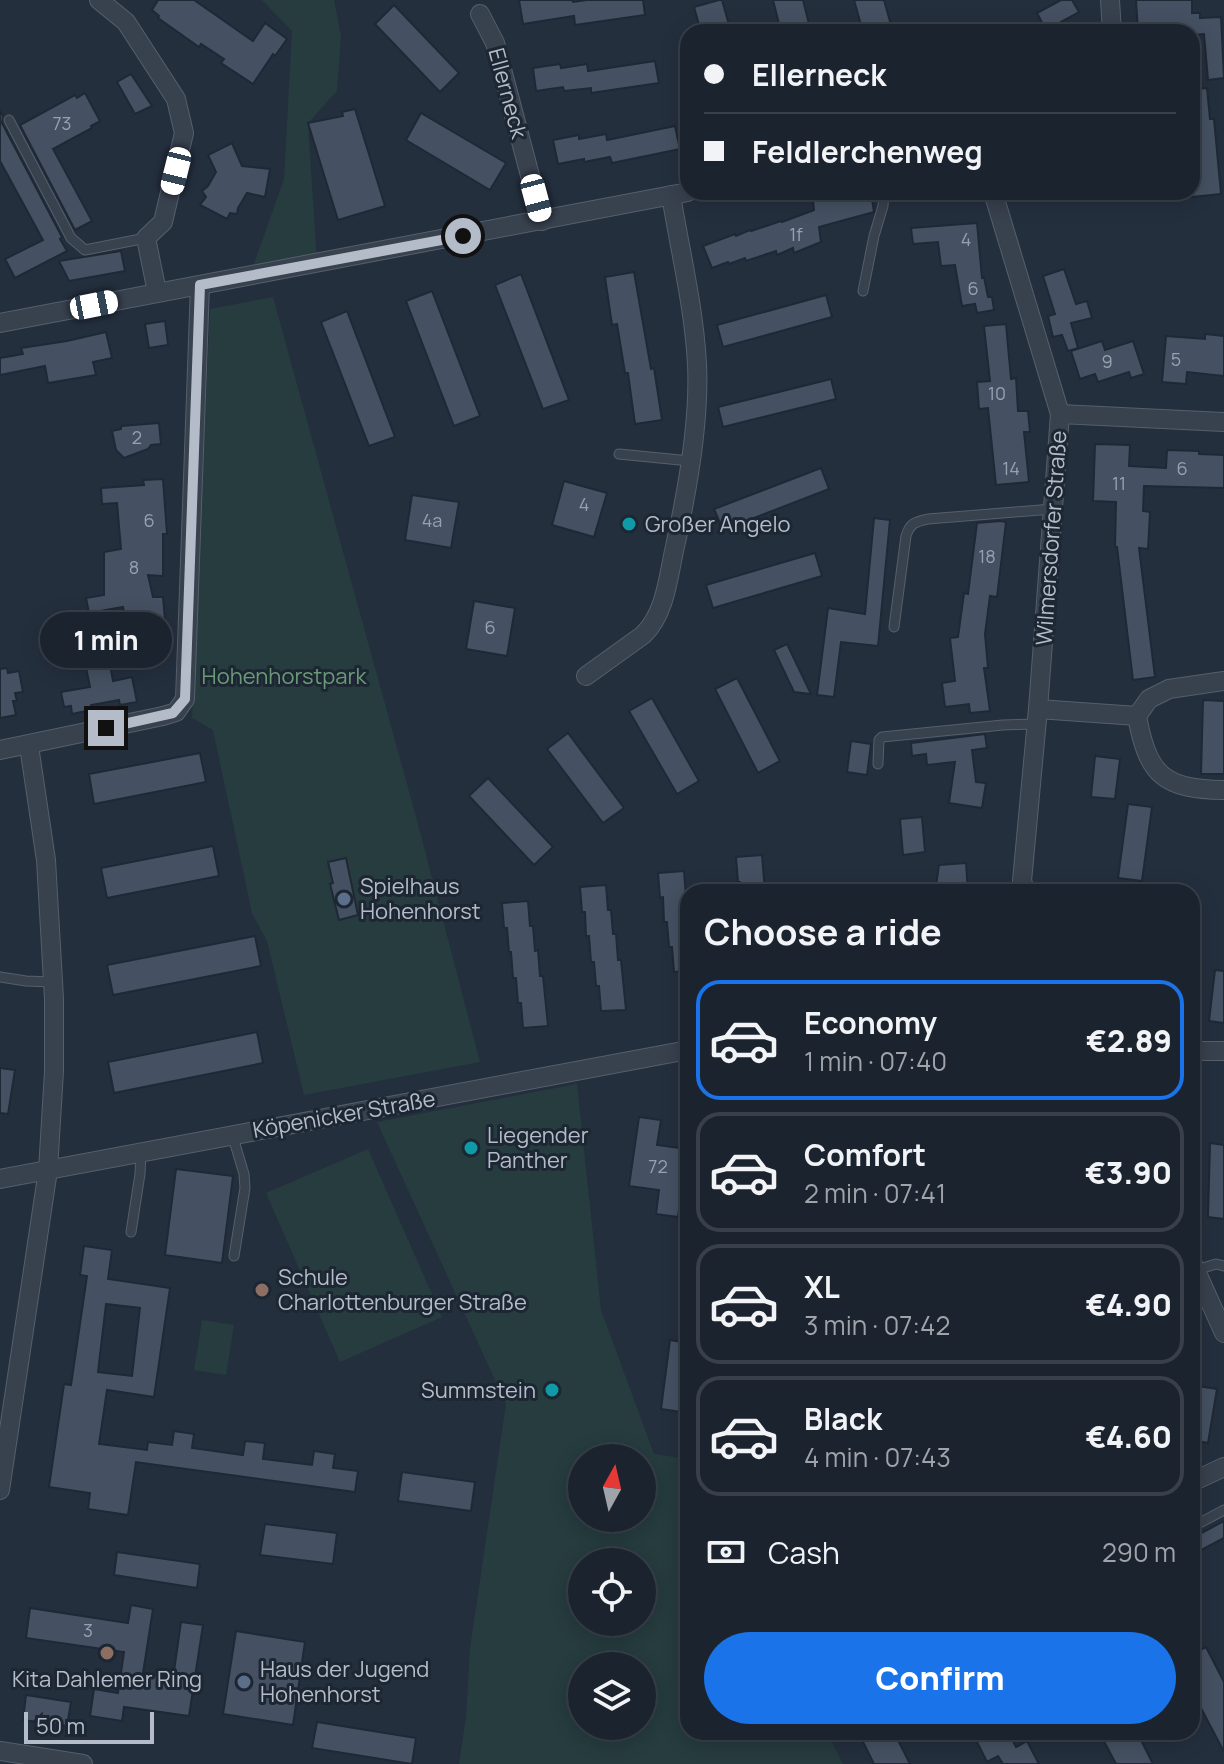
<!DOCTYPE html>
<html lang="en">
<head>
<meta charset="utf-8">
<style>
  body { margin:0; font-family:Manrope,sans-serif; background:#282f3a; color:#f1f3f6; height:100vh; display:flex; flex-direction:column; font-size:30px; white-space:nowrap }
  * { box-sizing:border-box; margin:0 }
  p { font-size:26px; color:#a0a4aa }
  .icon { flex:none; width:44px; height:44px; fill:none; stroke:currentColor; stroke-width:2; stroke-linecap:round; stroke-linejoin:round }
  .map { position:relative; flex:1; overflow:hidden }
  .side { position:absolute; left:680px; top:884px; width:520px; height:856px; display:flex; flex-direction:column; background:#1b232e; border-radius:24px; box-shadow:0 4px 20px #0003,0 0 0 2px #39404a }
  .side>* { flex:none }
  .guide { position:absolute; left:680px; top:24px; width:520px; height:176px; border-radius:24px; box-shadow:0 4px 20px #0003,0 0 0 2px #39404a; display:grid; align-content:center; height:176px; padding:0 24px; background:#1b232e }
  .needle { width:52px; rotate:8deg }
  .fabs { position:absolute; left:568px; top:1444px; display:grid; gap:16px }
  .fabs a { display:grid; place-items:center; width:88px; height:88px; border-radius:50%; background:#1b232e; box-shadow:0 4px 20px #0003,0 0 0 2px #39404a; font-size:40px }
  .scale { position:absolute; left:24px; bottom:20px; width:130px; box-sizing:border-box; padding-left:8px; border:4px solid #b4bcc9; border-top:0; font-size:22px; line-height:28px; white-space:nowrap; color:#b4bcc9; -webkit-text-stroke:6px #1d2633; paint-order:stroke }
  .end { position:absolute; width:36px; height:36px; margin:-18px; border:10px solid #b4bcc9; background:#111; box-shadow:0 0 0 4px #111 }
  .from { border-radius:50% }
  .bubble { position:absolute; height:56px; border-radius:28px; background:#1b232e; box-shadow:0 4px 20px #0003,0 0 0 2px #39404a; font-size:26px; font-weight:800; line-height:56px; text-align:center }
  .car { position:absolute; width:24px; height:48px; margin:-24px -12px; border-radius:10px; box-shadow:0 0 6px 2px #0007; background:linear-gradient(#fff 24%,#345 0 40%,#fff 0 76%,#345 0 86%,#fff 0) }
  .guide b { display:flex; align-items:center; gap:28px; height:76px; font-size:30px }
  .guide b+b { border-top:2px solid #39404a }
  .guide i { width:20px; height:20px; background:#f1f3f6 }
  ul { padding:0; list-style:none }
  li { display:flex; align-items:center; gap:24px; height:120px; margin:0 16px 12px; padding:0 8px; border:4px solid #39404a; border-radius:24px }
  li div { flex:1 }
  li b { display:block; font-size:30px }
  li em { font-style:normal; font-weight:800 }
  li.active { border-color:#1a73e8 }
  li>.icon { width:72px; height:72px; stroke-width:1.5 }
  h2 { padding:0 24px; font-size:36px; line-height:96px }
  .pay { display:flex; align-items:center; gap:20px; height:88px; padding:0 24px; font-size:30px }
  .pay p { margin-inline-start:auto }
  .button { display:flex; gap:16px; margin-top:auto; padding:16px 24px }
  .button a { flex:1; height:92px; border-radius:48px; background:#1a73e8; color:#fff; font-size:32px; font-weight:800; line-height:92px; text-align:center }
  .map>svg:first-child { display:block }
  .green { fill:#263c3f; fill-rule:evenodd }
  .building { fill:#455162; stroke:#1f2835; stroke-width:2; fill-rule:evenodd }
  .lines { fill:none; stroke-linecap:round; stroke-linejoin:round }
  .service-casing { stroke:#565f6c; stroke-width:11 }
  .minor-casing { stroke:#565f6c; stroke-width:20 }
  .service { stroke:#38414e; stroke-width:9 }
  .minor { stroke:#38414e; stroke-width:18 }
  .route { stroke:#b4bcc9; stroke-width:10 }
  .culture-dot { fill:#0f9aa8; stroke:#1d2633; stroke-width:3 }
  .service-dot { fill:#5c6f8a; stroke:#1d2633; stroke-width:3 }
  .education-dot { fill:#8d6e63; stroke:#1d2633; stroke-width:3 }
  .labels { text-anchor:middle; stroke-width:6; stroke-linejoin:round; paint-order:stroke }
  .number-label { font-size:18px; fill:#98a1af }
  .street-label { font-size:22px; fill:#b4bcc9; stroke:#1d2633 }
  .poi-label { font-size:22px; fill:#b4bcc9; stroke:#1d2633; text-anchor:start }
  .park-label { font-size:22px; fill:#6b9a76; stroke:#1d2633 }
</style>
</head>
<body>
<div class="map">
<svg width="1224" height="1764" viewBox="0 0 1224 1764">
  <rect width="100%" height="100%" fill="#242f3e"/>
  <g class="green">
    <polygon points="262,0 334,0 341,36 337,91 308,123 317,262 250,275 284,179 292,31"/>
    <polygon points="273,297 418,824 480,1062 304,1095 267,941 252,913 213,730 192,718 210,309"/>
    <path d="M577 1084 601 1310 654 1454 688 1459V1732H827L843 1764H459L466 1717 470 1648 506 1404 377 1122ZM582 1458H642V1518H582ZM642 1562V1622H582V1562ZM642 1666V1726H582V1666Z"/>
    <polygon points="368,1149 442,1317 340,1362 266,1193"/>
    <polygon points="202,1320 234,1325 226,1375 194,1370"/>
  </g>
  <g class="building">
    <polygon points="158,0 194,0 253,41 265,23 287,39 275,56 273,54 253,84 221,63 224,59 201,44 199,47 158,18 159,16 152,10"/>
    <polygon points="519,0 572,0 573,2 587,0 643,0 645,15 575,25 574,16 523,24"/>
    <polygon points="719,0 722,0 731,32 701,32 694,7"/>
    <polygon points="773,0 803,0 811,32 781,32"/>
    <polygon points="854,0 884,0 893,32 863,32"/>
    <polygon points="1061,0 1072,0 1079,12 1061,22 1066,32 1047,32 1037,13"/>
    <polygon points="1136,0 1192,0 1192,13 1200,13 1200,18 1221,17 1224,78 1208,80 1204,34 1192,35 1192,32 1138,32"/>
    <polygon points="394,5 459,73 440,92 375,24"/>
    <polygon points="655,61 659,83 591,93 591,88 564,91 563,87 536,91 533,68 560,64 561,68 587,64 588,71"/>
    <polygon points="131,74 152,106 135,114 117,82"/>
    <polygon points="1207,88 1210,119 1214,119 1221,194 1192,197 1192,169 1201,168 1198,130 1192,131 1192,89"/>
    <polygon points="85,93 100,121 91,126 92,128 53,149 92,221 75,230 20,125 75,95 77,98"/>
    <polygon points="355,109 385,206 338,220 308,123 343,116 342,112"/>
    <polygon points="0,111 3,116 2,123 62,237 60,239 67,251 15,278 5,259 43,240 0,161"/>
    <polygon points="421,113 506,163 490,190 406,140"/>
    <polygon points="675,126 680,149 612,163 610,157 584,162 584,159 558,164 553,140 579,135 579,139 606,134 607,140"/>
    <polygon points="232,143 242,166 270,169 265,197 247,193 238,208 237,214 230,213 227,219 200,205 206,197 202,191 208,186 216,172 208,155"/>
    <polygon points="856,192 871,192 874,212 819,227 821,242 794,253 793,248 777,255 776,251 746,261 745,258 729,264 728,262 712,268 703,246 735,234 736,236 750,230 751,231 781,221 782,222 814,210 813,201"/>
    <polygon points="977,223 982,278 984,277 988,297 992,297 994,310 977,313 975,304 962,306 955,265 941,266 938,242 913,244 911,228"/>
    <polygon points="121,251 125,271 69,281 59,261"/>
    <polygon points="1064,269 1076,304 1087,301 1092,318 1071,323 1078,348 1068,351 1062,335 1053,337 1048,316 1055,314 1043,276"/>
    <polygon points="634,272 651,369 654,368 662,420 635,424 628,373 625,373 617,324 612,325 605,277"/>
    <polygon points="521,274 569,400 543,409 495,285"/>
    <polygon points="432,291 480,416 454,426 406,301"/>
    <polygon points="826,295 832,317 723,347 717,325"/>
    <polygon points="347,311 395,437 369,446 321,322"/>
    <polygon points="165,321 168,345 149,348 145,324"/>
    <polygon points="1006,324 1011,379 1016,378 1018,411 1028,411 1030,432 1024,432 1029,482 996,485 988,408 979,409 977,382 990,381 984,326"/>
    <polygon points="106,332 112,358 93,362 96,375 48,383 45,366 0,375 0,358 23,354 21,348 67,341"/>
    <polygon points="1205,334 1224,336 1224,376 1187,372 1186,384 1162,382 1166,336 1205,339"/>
    <polygon points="1102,341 1105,350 1133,341 1144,374 1131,378 1129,372 1098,382 1095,374 1080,379 1071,351"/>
    <polygon points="831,379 836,399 723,427 718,407"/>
    <polygon points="159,423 161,444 151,445 148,449 124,458 116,450 112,431 121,429 121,426"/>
    <polygon points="1095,444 1130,445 1129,466 1166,468 1167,450 1199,451 1199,454 1224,455 1224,488 1144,486 1143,511 1150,512 1148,549 1139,548 1155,677 1133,680 1117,547 1115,547 1116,502 1093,501"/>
    <polygon points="821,468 829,489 723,530 714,509"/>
    <polygon points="163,479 167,534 163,534 163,576 148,575 153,597 163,597 168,653 154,654 153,629 128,634 123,607 89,613 86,598 104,595 104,552 121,549 117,503 102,504 101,488 144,485 143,480"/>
    <polygon points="564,481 607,493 594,537 552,525"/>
    <polygon points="412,495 459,502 451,548 405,540"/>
    <polygon points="874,518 890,520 878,646 841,642 834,697 817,695 828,608 865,614"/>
    <polygon points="1000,521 1006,522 997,597 990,596 985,634 988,668 984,668 990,711 970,713 969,704 945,707 942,683 955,681 950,638 958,637 964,593 968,594 977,523"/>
    <polygon points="815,553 822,576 713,608 706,585"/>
    <polygon points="474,601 515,608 507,656 466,649"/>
    <polygon points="107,639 111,652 108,653 113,681 132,677 137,702 120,705 119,700 91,705 91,710 72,714 71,706 64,707 61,692 90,687 82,648 95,645 94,641"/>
    <polygon points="787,644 811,694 794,692 774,650"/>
    <polygon points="7,668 8,673 19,671 23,692 15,693 17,701 13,701 16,715 0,718 0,669"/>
    <polygon points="737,678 780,761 758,773 715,689"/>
    <polygon points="652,698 699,781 677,794 629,711"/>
    <polygon points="1203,700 1224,701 1224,774 1201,774"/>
    <polygon points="568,733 624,808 603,823 547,749"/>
    <polygon points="985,734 987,748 972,750 976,782 986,783 982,808 949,803 955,762 927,765 926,754 912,756 911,743"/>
    <polygon points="851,741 871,744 867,775 847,772"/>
    <polygon points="200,753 206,782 94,804 89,774"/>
    <polygon points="1095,756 1120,759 1115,799 1091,797"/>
    <polygon points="488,778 553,847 534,865 469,796"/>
    <polygon points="1128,804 1152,807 1142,881 1118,878"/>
    <polygon points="922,817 925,852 903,855 900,819"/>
    <polygon points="213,846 219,876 107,898 101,868"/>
    <polygon points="762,855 765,892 741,892 740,882 738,882 736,857"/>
    <polygon points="346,858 358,915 339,920 330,884 333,883 328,862"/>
    <polygon points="966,863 968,892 935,892 939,865"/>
    <polygon points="684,871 686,896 688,896 688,971 674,972 672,947 669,947 667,922 664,922 663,897 660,898 658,873"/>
    <polygon points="606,885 608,910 611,910 613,934 616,934 618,960 621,960 626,1010 601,1011 599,986 596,986 594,962 591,962 589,936 586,936 585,912 582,912 580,887"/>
    <polygon points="528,901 530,926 533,926 535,951 538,950 540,976 543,976 548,1026 523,1028 521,1003 518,1003 516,978 513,978 511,952 509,952 507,928 504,928 502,903"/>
    <polygon points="255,936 261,966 113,995 107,965"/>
    <polygon points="1215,970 1224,971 1224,1023 1209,1021"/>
    <polygon points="257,1032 263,1063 114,1093 108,1062"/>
    <polygon points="0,1068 15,1070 8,1114 0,1113"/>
    <polygon points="639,1117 661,1120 657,1145 687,1149 678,1217 656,1214 659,1190 629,1186"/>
    <polygon points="1210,1143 1224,1145 1224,1219 1208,1217"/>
    <polygon points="176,1169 233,1176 222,1263 165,1255"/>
    <path d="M84 1246 112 1250 108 1279 170 1288 154 1397 107 1390 99 1444 147 1450 148 1442 172 1445 174 1431 194 1434 192 1448 243 1455 245 1441 265 1443 263 1459 312 1465 314 1451 335 1454 333 1468 358 1471 355 1492 136 1462 128 1515 88 1509 90 1493 49 1487 64 1384 71 1385 87 1276 80 1275ZM106 1304 140 1308 132 1376 98 1372Z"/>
    <polygon points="670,1340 688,1343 688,1413 661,1409"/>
    <polygon points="1192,1385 1217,1389 1208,1443 1192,1440"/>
    <polygon points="402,1472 475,1482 471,1511 398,1501"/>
    <polygon points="1224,1521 1224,1538 1192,1555 1192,1538"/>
    <polygon points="265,1524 337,1533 333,1564 260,1555"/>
    <polygon points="117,1552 200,1564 197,1588 114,1575"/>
    <polygon points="131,1605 153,1609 143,1673 173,1678 181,1622 203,1625 189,1716 124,1707 122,1721 90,1716 94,1689 118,1693 124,1652 26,1638 30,1608 128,1623"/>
    <polygon points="236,1631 305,1642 293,1725 223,1714"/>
    <polygon points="1206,1647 1224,1682 1224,1752 1192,1691 1192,1654"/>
    <polygon points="26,1695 71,1702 67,1726 23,1720"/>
    <polygon points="317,1722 416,1738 412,1764 312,1748"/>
    <polygon points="879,1732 894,1732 910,1764 874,1764 862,1740"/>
    <polygon points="972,1732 1008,1732 1016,1747 1027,1741 1039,1764 1003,1764 998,1756 987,1762"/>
    <polygon points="1099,1732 1137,1732 1153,1764 1116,1764"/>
  </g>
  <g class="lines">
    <defs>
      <g id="service">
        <polyline points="9,120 71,238 85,250 146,238"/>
        <polyline points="863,291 874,236 883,206 884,192"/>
        <polyline points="619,454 690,461"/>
        <path d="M894 627 906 536C910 523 915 522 928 519L1053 509"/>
        <polyline points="878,764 879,740 882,737 1003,725 1037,724"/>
        <polyline points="0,977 26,981 53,982"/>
        <polyline points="232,1134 244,1174 245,1188 234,1256"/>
        <polyline points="131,1232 140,1174 141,1152"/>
        <polyline points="1196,1270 1216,1264 1224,1266"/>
        <polyline points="1192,1527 1224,1510"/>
      </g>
      <g id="minor">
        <polyline points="99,0 126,22 176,99 184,133 163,222 146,238 157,292"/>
        <polyline points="1110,0 1112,32"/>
        <polyline points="480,14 495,43 542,221"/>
        <polyline points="993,192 1060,414 1038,709 1022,881 1026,892"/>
        <polyline points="0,323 688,192"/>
        <polyline points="1060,414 1224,422"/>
        <path d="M586 676 643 635C665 614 668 579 674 551 687 493 700 423 697 364 694 307 680 251 671 195"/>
        <path d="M1224 681 1169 689 1149 699 1137 716C1148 776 1164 789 1224 790"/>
        <polyline points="1038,709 1137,716"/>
        <polyline points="0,750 163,716 176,712 185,699 200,285"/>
        <polyline points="1192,1051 1224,1051"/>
        <polyline points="0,1179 688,1050"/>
        <polyline points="1192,1262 1224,1333"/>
        <polyline points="1192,1482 1224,1467"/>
        <polyline points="0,1490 48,1170 54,1071 54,999 46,860 29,746"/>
        <polyline points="0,1751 83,1764"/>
      </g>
    </defs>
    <use href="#service" class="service-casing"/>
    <use href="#minor" class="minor-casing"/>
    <use href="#service" class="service"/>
    <use href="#minor" class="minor"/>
  </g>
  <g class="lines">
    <polyline class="route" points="106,728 173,713 185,699 200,285 463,236"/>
  </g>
  <g class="culture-dot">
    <circle cx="629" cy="524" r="8"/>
    <circle cx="471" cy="1148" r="8"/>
    <circle cx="552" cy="1390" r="8"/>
  </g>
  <g class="service-dot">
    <circle cx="344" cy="899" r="8"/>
    <circle cx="244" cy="1682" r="8"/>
  </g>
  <g class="education-dot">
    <circle cx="262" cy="1290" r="8"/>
    <circle cx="107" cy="1653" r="8"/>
  </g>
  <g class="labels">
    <g class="number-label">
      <text x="62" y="130">73</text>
      <text x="796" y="241">1f</text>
      <text x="966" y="246">4</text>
      <text x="973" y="295">6</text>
      <text x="1176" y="366">5</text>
      <text x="1107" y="368">9</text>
      <text x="997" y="400">10</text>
      <text x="137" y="444">2</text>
      <text x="1011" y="475">14</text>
      <text x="1182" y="475">6</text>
      <text x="1119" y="490">11</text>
      <text x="584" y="511">4</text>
      <text x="149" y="527">6</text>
      <text x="432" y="527">4a</text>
      <text x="987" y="563">18</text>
      <text x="134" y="574">8</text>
      <text x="490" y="634">6</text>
      <text x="658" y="1173">72</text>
      <text x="88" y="1637">3</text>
    </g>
    <g class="street-label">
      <text transform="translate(508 93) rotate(75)" y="8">Ellerneck</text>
      <text transform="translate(1051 538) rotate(-86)" y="8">Wilmersdorfer Straße</text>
      <text transform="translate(344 1114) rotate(-10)" y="8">Köpenicker Straße</text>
    </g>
    <g class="poi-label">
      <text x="645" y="532">Großer Angelo</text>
      <text x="360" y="894">Spielhaus<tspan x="360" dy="25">Hohenhorst</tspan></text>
      <text x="487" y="1143">Liegender<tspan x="487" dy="25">Panther</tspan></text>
      <text x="278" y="1285">Schule<tspan x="278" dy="25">Charlottenburger Straße</tspan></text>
      <text x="536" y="1398" text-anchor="end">Summstein</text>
      <text x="260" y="1677">Haus der Jugend<tspan x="260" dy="25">Hohenhorst</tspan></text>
      <text x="107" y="1687" text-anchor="middle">Kita Dahlemer Ring</text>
    </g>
    <g class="park-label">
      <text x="284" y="684">Hohenhorstpark</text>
    </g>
  </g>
</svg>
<div class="fabs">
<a><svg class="needle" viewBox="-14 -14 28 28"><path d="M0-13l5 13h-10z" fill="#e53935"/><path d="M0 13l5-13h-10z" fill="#a0a4aa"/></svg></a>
<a><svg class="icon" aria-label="locate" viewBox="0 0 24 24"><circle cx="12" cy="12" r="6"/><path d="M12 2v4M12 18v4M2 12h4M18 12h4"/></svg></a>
<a><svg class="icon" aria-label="layers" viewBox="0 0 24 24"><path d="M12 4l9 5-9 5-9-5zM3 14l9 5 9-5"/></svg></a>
</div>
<div class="scale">50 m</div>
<i class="end from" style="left:463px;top:236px"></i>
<i class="end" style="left:106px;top:728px"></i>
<div class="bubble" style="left:40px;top:612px;width:132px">1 min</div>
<i class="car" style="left:176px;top:171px;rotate:194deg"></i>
<i class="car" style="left:536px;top:198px;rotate:165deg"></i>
<i class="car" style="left:94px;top:305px;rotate:79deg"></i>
<div class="guide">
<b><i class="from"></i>Ellerneck</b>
<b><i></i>Feldlerchenweg</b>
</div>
<section class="side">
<h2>Choose a ride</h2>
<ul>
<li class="active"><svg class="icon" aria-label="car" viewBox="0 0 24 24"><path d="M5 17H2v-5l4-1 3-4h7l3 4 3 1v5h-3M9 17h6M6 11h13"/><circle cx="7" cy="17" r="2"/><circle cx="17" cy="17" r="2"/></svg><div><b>Economy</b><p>1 min · 07:40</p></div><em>€2.89</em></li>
<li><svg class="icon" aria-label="car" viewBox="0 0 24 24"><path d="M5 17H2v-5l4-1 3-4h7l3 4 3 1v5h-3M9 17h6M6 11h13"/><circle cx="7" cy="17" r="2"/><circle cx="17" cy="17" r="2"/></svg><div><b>Comfort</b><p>2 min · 07:41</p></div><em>€3.90</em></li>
<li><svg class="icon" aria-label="car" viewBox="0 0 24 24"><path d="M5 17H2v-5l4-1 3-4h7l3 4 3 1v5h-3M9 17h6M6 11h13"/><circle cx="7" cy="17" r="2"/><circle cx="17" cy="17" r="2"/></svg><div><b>XL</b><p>3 min · 07:42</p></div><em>€4.90</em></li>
<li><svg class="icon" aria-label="car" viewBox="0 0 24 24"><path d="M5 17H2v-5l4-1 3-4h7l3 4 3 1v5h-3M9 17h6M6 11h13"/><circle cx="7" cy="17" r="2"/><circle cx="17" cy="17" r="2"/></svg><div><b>Black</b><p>4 min · 07:43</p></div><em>€4.60</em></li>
</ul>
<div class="pay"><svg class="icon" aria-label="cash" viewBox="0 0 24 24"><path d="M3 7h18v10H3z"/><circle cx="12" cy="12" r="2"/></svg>Cash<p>290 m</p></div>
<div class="button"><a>Confirm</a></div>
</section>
</div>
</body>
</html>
